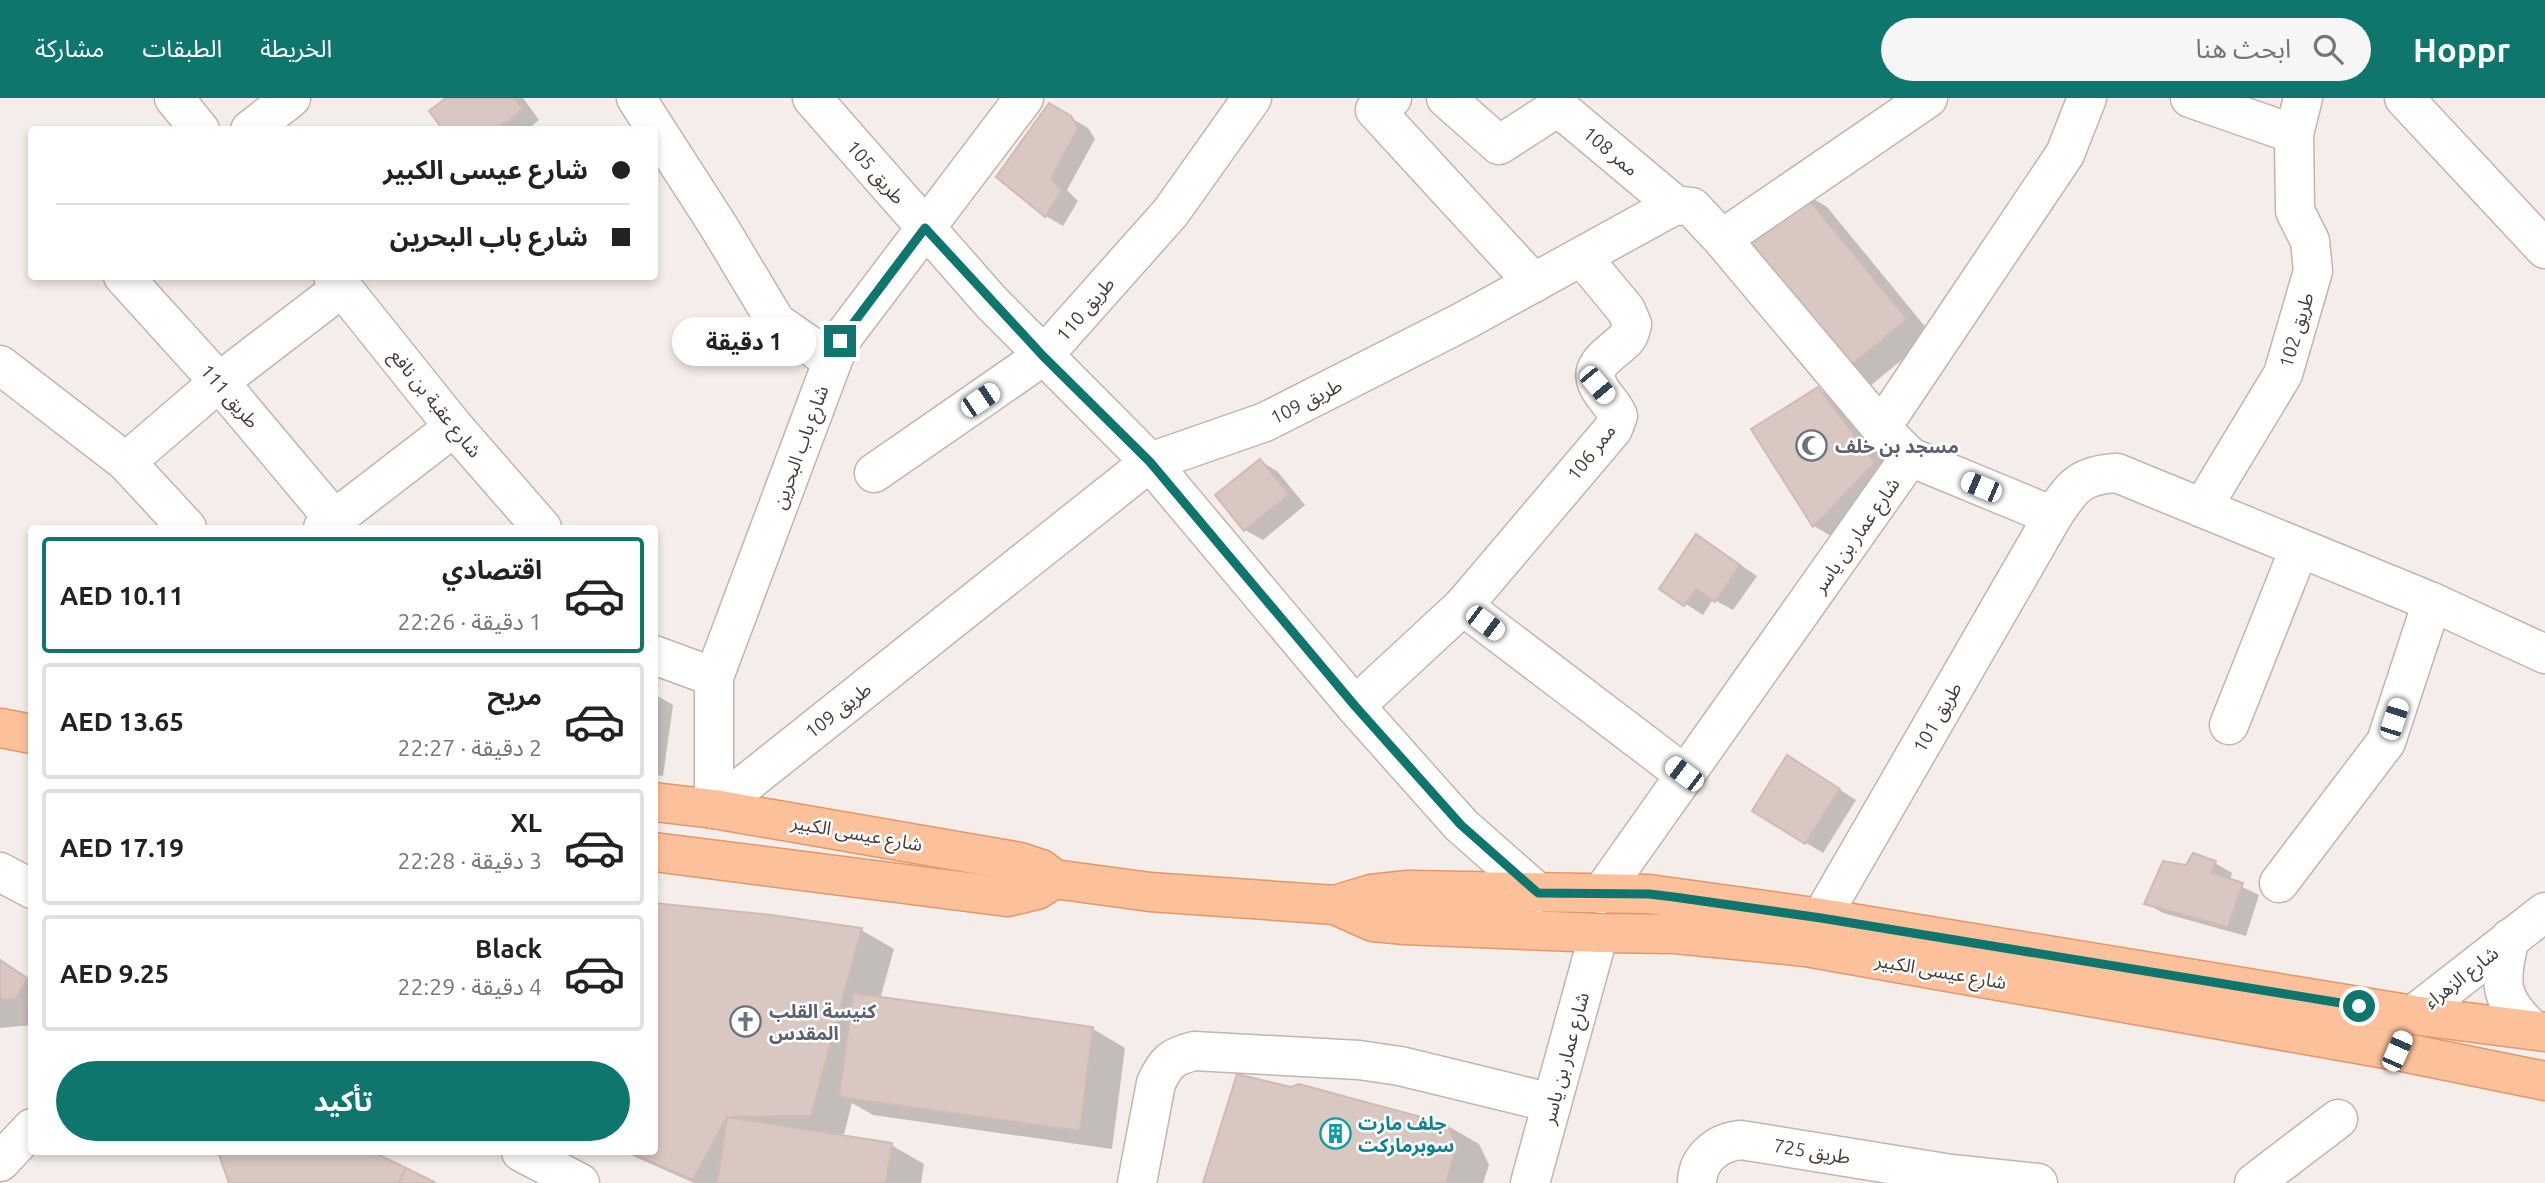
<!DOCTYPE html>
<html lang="ar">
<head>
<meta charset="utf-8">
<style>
  body { margin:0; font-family:Ubuntu,"Noto Sans Arabic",sans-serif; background:#f6f6f6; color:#222; direction:rtl; height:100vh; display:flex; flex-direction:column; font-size:26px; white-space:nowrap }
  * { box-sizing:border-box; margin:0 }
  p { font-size:23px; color:#767676 }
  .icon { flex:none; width:38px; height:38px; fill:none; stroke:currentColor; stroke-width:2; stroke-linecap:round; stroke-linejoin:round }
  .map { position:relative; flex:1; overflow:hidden; direction:ltr }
  .side { position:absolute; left:28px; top:427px; width:630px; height:630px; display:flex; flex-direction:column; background:#fff; border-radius:7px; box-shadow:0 4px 10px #0003; direction:rtl }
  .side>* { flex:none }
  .guide { position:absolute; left:28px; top:28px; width:630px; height:154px; border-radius:7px; box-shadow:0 4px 10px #0003; direction:rtl; display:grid; align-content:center; height:154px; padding:0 28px; background:#fff }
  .end { position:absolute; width:32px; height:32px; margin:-16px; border:9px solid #0f766e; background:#fff; box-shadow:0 0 0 4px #fff }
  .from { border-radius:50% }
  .bubble { position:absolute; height:49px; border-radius:24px; background:#fff; box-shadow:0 4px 10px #0003; font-size:23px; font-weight:700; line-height:49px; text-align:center; direction:rtl }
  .car { position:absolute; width:21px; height:42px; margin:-21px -10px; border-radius:9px; box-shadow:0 0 5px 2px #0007; background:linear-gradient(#fff 24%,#345 0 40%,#fff 0 76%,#345 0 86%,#fff 0) }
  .guide b { display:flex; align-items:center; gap:24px; height:66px; font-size:26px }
  .guide b+b { border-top:2px solid #e0e0e0 }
  .guide i { width:18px; height:18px; background:#222 }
  ul { padding:12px 0 0; list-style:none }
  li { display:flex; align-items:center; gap:21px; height:116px; margin:0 14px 10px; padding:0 14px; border:4px solid #e0e0e0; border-radius:7px }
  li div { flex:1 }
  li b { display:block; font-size:26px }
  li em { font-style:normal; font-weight:700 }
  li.current { border-color:#0f766e }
  li>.icon { width:63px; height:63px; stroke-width:1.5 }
  .action { display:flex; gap:14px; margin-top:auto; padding:14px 28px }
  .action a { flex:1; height:80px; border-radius:42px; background:#0f766e; color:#fff; font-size:28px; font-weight:700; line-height:80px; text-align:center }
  header { display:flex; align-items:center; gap:42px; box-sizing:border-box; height:98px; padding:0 35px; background:#0f766e; color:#fff }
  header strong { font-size:33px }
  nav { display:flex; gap:38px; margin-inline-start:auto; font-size:24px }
  .search { width:490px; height:63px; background:#f6f6f6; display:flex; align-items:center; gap:18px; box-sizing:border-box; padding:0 24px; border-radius:38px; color:#767676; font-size:26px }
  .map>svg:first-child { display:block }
  .shadow { fill:#0003 }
  .building { fill:#d8c8c1; stroke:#d0bbb2; stroke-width:2 }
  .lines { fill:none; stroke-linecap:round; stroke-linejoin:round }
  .minor-casing { stroke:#c2b5ae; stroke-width:41 }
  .major-casing { stroke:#e1986a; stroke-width:41 }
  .minor { stroke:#fff; stroke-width:38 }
  .major { stroke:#fcc19a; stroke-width:38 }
  .route { stroke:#0f766e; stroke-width:9 }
  .labels { text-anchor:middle; stroke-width:5; stroke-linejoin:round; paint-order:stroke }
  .street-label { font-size:19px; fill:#473c37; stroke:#fff }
  .worship-label { font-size:19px; font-weight:bold; fill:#5b616d; stroke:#fff; text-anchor:start }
  .culture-label { font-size:19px; font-weight:bold; fill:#0d838f; stroke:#fff; text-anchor:start }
</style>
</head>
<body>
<header>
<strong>Hoppr</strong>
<div class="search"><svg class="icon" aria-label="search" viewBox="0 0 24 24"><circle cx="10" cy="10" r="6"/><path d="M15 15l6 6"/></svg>ابحث هنا</div>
<nav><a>الخريطة</a><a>الطبقات</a><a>مشاركة</a></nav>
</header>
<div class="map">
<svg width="2545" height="1085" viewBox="0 0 2545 1085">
  <rect width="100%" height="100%" fill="#f4ede9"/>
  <g class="shadow">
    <polygon points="449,0 523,0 539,22 527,32 445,32"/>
    <polygon points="1049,7 1088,30 1095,41 1067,92 1078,103 1063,128 1046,118 998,79"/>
    <polygon points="1802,94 1827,109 1932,237 1870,288 1844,273"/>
    <polygon points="1818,291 1851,310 1906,385 1846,447 1814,428 1753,332"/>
    <polygon points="1260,363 1277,373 1305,407 1263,442 1245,432"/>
    <polygon points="1714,449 1757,478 1733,512 1713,501 1703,517 1661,490"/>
    <polygon points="654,596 673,607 663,678 654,677"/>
    <polygon points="1805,669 1856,702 1823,755 1754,713"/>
    <polygon points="2215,765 2232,775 2230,783 2259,797 2246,838 2163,815 2146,805 2186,769"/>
    <polygon points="861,832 894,851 880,901 1093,931 1125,950 1112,1051 873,1017 852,1005 844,1036 837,1036 836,1038 891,1047 924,1066 921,1085 694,1085 624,1054 654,1054"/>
    <polygon points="0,861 32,882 32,927 0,930"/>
    <polygon points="1446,1027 1479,1046 1489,1067 1483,1085 1205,1085"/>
    <polygon points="220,1054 369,1054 432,1085 231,1085"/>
  </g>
  <g class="building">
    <polygon points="446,0 514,0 523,11 496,32 443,32 429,13"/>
    <polygon points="1049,5 1071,18 1078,30 1051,81 1062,92 1045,119 996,79"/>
    <polygon points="1801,92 1907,221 1843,274 1737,145"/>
    <polygon points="1818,289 1875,365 1813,429 1751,331"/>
    <polygon points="1260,361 1289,396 1244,433 1215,397"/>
    <polygon points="1696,436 1740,467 1715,504 1696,491 1684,508 1659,491"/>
    <polygon points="1787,657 1840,691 1805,746 1752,713"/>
    <polygon points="2193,755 2216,763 2212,775 2243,785 2228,829 2144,806 2163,763 2186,767"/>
    <polygon points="654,805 771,817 862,830 811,1018 727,1019 693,1082 629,1054 654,1054"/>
    <polygon points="0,862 28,881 15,901 0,902"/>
    <polygon points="853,895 1093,929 1080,1033 839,999"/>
    <polygon points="1237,976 1291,989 1299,986 1447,1026 1457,1047 1446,1085 1203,1085"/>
    <polygon points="727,1019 892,1045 886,1085 717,1085"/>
    <polygon points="218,1054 373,1054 406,1070 399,1085 229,1085"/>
    <polygon points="406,1070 436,1085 399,1085"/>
  </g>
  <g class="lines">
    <defs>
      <g id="minor">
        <polyline points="174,0 200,32"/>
        <polyline points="636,0 719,129 776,224 832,263"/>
        <polyline points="812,0 991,204 1150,364 1355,608 1461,727 1538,795"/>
        <polyline points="1392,0 1375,12 1534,185"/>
        <polyline points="1446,0 1499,47 1558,9 1675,107"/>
        <polyline points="2190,0 2294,36"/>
        <polyline points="2404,0 2545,151"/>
        <polyline points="250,32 291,0"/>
        <polyline points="1722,141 1928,0"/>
        <polyline points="123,178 219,284 334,421"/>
        <polyline points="333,178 454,329 542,430"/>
        <polyline points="0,267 126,364 187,430"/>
        <polyline points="1910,359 2053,418"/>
        <polyline points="126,364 219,284 343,189"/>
        <polyline points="874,375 1043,258 1171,114 1252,0"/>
        <polyline points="2202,410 2283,276 2313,173 2310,143 2295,113 2294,36 2303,0"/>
        <polyline points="323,430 454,329"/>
        <polyline points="1463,508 1684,676"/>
        <polyline points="654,557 714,579"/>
        <path d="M1355 608 1463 508 1613 331 1618 318C1613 305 1601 297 1597 285 1589 265 1614 254 1626 241 1630 237 1631 231 1632 226L1626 212 1582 159"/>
        <polyline points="2229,627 2299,451"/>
        <polyline points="714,711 1150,364 1265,324 1464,223 1675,107 1692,109 1722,141 1881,330"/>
        <polyline points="714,711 714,579 840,243 1024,0"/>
        <polyline points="0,774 32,791"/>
        <polyline points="2279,785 2386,644 2432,504"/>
        <polyline points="1601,796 1910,359 1881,330 2065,56 2087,0"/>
        <path d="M1821 820 2053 418C2072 389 2079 377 2117 375L2432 504 2545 556"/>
        <path d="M2510 840C2499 884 2498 901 2533 932"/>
        <polyline points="2413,917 2545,814"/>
        <polyline points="521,1054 580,1085"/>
        <polyline points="0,1064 32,1030"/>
        <path d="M1137 1085 1156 985C1166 964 1171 959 1194 953L1359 962 1400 968 1552 1005"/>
        <polyline points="1530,1085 1599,835"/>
        <path d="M1697 1085C1697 1060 1718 1044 1741 1042L1951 1076 2038 1085"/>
        <polyline points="2254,1085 2338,1021"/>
      </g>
      <g id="major">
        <polyline points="0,630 32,636"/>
        <polyline points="654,704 714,711 1020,764 1041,771 1054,781 1150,794 1335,807 1373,824 1405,827 1599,835 1675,836 1806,849 2397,953 2545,983"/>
        <polyline points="654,754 1007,799 1037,792 1054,781"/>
        <polyline points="1335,807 1371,796 1408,792 1649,796 1821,820 2413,917 2545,934"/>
      </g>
    </defs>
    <use href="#minor" class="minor-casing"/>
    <use href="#major" class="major-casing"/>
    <use href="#minor" class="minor"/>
    <use href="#major" class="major"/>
  </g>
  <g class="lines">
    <polyline class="route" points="840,243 925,130 1043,258 1150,364 1355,608 1461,727 1538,795 1649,796 1674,799 1821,820 2359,908"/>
  </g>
  <defs>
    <symbol id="mosque-ring" viewBox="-11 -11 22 22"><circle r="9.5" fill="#fff" stroke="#6b7280" stroke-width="1.5"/><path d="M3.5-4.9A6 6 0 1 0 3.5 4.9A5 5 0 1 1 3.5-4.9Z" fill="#6b7280"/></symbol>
    <symbol id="church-ring" viewBox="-11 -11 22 22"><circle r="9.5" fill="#fff" stroke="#6b7280" stroke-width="1.5"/><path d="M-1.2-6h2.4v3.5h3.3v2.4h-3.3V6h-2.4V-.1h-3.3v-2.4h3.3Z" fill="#6b7280"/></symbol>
    <symbol id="building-ring" viewBox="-11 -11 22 22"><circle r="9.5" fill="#fff" stroke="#0f9aa8" stroke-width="1.5"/><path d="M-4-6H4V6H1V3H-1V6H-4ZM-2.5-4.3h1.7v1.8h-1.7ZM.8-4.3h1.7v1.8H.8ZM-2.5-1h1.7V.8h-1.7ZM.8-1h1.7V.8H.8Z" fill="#0f9aa8"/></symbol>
  </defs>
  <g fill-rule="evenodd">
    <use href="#mosque-ring" x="1794" y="330" width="35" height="35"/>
    <use href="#church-ring" x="728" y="906" width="35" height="35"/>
    <use href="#building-ring" x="1318" y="1018" width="35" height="35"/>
  </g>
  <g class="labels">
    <g class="street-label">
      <text transform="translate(1611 53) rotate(40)" y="7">ممر 108</text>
      <text transform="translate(876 74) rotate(49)" y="7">طريق 105</text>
      <text transform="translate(1085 211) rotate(-49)" y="7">طريق 110</text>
      <text transform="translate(2296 232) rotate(-73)" y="7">طريق 102</text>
      <text transform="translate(230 298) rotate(49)" y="7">طريق 111</text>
      <text transform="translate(1306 303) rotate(-27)" y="7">طريق 109</text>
      <text transform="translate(436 305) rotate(51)" y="7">شارع عقبة بن نافع</text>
      <text transform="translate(800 349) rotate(-70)" y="7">شارع باب البحرين</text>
      <text transform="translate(1591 354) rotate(-52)" y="7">ممر 106</text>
      <text transform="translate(1856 437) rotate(-55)" y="7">شارع عمار بن ياسر</text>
      <text transform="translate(838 612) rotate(-38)" y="7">طريق 109</text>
      <text transform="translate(1937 619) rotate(-60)" y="7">طريق 101</text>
      <text transform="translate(857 735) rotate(10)" y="7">شارع عيسى الكبير</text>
      <text transform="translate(1941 873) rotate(10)" y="7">شارع عيسى الكبير</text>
      <text transform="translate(2461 879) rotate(-38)" y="7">شارع الزهراء</text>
      <text transform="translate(1565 960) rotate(-75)" y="7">شارع عمار بن ياسر</text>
      <text transform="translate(1812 1053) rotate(9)" y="7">طريق 725</text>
    </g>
    <g class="worship-label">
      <text x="1835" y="355">مسجد بن خلف</text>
      <text x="769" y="920">كنيسة القلب<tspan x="769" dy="22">المقدس</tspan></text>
    </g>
    <g class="culture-label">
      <text x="1358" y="1032">جلف مارت<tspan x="1358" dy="22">سوبرماركت</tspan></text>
    </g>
  </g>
</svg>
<i class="end from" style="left:2359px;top:908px"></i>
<i class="end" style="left:840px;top:243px"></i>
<div class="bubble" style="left:672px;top:219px;width:144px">1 دقيقة</div>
<i class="car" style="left:1597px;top:287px;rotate:140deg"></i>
<i class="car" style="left:980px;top:302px;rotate:56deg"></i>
<i class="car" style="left:1981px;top:389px;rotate:293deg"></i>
<i class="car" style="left:1485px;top:525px;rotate:127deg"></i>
<i class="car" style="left:2394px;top:621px;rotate:18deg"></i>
<i class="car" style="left:1684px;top:676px;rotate:307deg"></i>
<i class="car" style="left:2397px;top:953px;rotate:24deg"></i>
<div class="guide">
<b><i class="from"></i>شارع عيسى الكبير</b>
<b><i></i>شارع باب البحرين</b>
</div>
<section class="side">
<ul>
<li class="current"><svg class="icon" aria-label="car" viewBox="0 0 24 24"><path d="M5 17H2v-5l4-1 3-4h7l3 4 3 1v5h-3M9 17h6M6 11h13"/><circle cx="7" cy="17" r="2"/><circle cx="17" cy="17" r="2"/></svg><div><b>اقتصادي</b><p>1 دقيقة · 22:26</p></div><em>AED 10.11</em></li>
<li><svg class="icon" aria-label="car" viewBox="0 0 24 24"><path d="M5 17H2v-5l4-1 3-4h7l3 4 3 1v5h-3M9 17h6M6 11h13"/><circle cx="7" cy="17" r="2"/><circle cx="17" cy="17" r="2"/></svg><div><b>مريح</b><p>2 دقيقة · 22:27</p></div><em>AED 13.65</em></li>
<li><svg class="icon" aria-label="car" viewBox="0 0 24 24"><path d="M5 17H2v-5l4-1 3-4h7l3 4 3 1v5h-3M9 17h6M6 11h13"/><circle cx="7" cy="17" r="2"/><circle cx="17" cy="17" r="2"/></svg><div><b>XL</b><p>3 دقيقة · 22:28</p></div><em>AED 17.19</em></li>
<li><svg class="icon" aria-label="car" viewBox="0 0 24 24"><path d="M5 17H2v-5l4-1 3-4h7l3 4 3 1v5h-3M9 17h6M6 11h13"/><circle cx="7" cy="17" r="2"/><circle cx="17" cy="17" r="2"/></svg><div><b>Black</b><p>4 دقيقة · 22:29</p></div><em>AED 9.25</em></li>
</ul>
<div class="action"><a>تأكيد</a></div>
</section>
</div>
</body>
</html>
